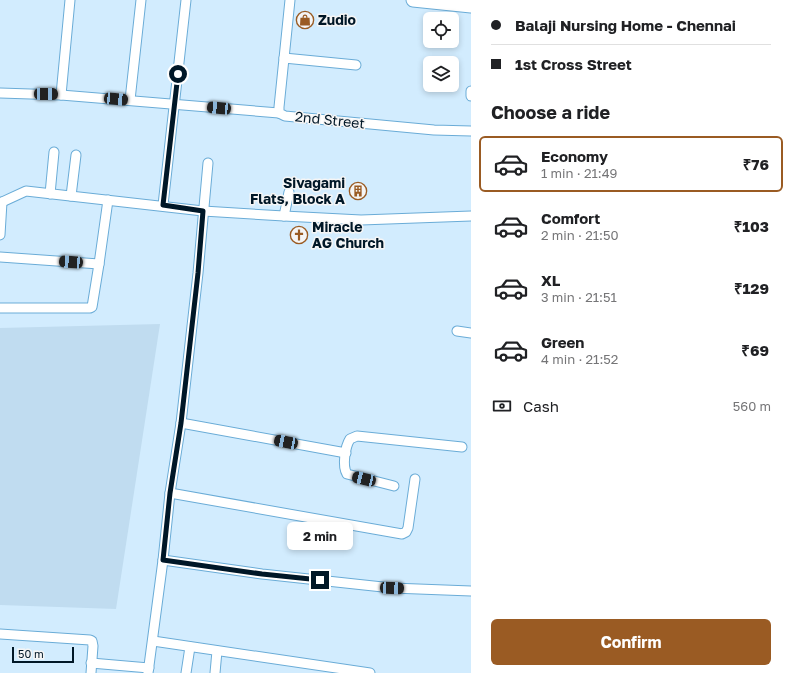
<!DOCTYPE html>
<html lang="en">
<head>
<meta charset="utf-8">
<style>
  body { margin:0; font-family:"Golos Text",sans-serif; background:#f6f6f6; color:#202124; height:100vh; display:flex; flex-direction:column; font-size:15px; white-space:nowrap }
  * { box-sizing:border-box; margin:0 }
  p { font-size:13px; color:#757577 }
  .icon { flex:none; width:22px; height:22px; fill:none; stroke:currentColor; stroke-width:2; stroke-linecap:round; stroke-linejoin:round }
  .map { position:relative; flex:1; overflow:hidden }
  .drawer { display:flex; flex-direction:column; background:#fff; width:320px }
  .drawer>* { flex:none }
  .banner { display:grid; align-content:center; height:88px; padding:0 20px; background:#fff }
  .buttons { position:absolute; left:423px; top:12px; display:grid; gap:8px }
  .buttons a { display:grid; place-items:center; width:36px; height:36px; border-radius:6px; background:#fff; box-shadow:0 2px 6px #0003; font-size:20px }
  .scale { position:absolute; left:12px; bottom:10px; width:62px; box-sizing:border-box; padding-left:4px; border:2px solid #001727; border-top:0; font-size:11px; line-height:14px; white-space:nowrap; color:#001727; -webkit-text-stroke:3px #f5f5f5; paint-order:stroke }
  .end { position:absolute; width:18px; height:18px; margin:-9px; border:5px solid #001727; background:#fff; box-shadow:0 0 0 2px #fff }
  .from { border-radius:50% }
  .bubble { position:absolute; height:28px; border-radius:6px; background:#fff; box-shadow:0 2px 6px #0003; font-size:13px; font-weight:700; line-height:28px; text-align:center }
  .car { position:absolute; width:12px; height:24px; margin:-12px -6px; border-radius:5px; box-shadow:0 0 3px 1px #0007; background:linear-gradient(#222 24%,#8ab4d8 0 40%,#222 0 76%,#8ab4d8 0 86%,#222 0) }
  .banner b { display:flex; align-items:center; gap:14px; height:38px; font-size:15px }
  .banner b+b { border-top:1px solid #e0e0e0 }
  .banner i { width:10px; height:10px; background:#202124 }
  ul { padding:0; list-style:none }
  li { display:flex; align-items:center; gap:12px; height:56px; margin:0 8px 6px; padding:0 12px; border:2px solid transparent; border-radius:6px }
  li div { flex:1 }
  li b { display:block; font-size:15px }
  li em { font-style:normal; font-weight:700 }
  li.on { border-color:#9a5b23 }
  li>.icon { width:36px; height:36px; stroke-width:1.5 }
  h2 { padding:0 20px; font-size:18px; line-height:48px }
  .pay { display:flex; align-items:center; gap:10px; height:44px; padding:0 20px; font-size:15px }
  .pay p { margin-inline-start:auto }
  .button { display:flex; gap:8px; margin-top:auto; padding:8px 20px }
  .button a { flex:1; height:46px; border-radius:6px; background:#9a5b23; color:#fff; font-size:16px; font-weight:700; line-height:46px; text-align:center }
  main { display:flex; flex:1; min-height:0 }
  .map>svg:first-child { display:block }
  .built { fill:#c0dcf0 }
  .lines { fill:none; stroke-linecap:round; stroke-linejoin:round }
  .street-casing { stroke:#6aacd7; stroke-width:11 }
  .secondary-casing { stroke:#6aacd7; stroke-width:15 }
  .street { stroke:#fff; stroke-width:9 }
  .secondary { stroke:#fff; stroke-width:13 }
  .route { stroke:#001727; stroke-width:5 }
  .labels { text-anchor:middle; stroke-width:3; stroke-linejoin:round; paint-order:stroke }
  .poi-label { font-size:14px; font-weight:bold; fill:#001727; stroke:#f5f5f5; text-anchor:start }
  .street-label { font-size:14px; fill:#001727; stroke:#f5f5f5 }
</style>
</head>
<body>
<main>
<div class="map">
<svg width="471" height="673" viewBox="0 0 471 673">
  <rect width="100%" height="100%" fill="#d2ecfe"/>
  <polygon class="built" points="160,324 116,609 0,605 0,328"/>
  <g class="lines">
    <defs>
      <g id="street">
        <polyline points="290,0 279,107 279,113 285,116 434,130 471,131"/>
        <polyline points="284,58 356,65"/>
        <polyline points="0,93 61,95 279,113"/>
        <polyline points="61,95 70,0"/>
        <polyline points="471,96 471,91"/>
        <polyline points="130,100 141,0"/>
        <polyline points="50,194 54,152"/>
        <polyline points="71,196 76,155"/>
        <polyline points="0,203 26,191 203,211 284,216 361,220 471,216"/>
        <polyline points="163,205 186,0"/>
        <polyline points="284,216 289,192"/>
        <polyline points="0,235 2,202"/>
        <polyline points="0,257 99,264 108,200"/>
        <polyline points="0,308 90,308 92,307 93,301 99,264"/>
        <polyline points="457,331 471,333"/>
        <polyline points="181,423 346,453"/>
        <path d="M394 486 347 474C342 466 345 447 350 439L357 436 462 447"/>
        <polyline points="170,493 402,534 406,532 408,528 415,479"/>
        <polyline points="163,560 262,574 392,588 471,591"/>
        <polyline points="0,634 90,640 92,641 93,646 91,673"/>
        <polyline points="153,641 370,673"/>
        <polyline points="91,663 149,668"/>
        <polyline points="148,673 163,560 170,493 181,423 198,273 208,163"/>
        <polyline points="186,673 190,647"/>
        <polyline points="215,673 217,651"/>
      </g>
      <polyline id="secondary" points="413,0 471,6"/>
    </defs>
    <use href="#street" class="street-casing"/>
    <use href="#secondary" class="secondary-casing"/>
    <use href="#street" class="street"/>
    <use href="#secondary" class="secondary"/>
  </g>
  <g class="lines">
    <polyline class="route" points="178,74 163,205 203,211 198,273 181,423 170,493 163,560 262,574 320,580"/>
  </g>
  <defs>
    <symbol id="shop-ring" viewBox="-11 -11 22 22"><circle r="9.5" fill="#f5f5f5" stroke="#9a5b23" stroke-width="1.5"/><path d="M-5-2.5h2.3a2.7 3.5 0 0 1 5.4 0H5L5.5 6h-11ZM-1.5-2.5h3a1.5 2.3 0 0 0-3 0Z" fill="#9a5b23"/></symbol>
    <symbol id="building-ring" viewBox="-11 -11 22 22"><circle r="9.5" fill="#f5f5f5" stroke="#9a5b23" stroke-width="1.5"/><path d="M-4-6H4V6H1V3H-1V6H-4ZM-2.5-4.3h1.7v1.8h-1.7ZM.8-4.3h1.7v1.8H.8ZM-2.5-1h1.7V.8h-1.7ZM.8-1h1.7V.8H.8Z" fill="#9a5b23"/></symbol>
    <symbol id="church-ring" viewBox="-11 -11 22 22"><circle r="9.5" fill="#f5f5f5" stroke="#9a5b23" stroke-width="1.5"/><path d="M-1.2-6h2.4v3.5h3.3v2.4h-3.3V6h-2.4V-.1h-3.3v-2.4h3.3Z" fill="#9a5b23"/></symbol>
  </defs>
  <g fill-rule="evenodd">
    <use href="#shop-ring" x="295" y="10" width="20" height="20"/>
    <use href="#building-ring" x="348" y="181" width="20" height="20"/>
    <use href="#church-ring" x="289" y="225" width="20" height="20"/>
  </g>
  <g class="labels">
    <g class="poi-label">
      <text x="318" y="25">Zudio</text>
      <text x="345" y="188" text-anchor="end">Sivagami<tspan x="345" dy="16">Flats, Block A</tspan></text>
      <text x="312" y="232">Miracle<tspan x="312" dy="16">AG Church</tspan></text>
    </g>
    <g class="street-label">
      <text transform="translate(330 120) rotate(6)" y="5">2nd Street</text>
    </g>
  </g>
</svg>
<div class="buttons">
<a><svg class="icon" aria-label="locate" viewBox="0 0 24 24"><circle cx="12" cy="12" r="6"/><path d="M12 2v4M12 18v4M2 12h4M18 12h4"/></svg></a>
<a><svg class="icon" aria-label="layers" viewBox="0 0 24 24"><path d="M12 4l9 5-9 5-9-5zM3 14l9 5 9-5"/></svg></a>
</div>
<div class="scale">50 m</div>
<i class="end from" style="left:178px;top:74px"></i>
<i class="end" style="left:320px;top:580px"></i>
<div class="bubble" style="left:287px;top:522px;width:66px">2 min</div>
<i class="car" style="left:46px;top:94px;rotate:91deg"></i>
<i class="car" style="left:116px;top:99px;rotate:95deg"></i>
<i class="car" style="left:219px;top:108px;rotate:275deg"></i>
<i class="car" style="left:71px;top:262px;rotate:274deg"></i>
<i class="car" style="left:286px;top:442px;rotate:281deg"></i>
<i class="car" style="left:364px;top:479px;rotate:283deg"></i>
<i class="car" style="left:392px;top:588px;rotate:92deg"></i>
</div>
<section class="drawer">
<div class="banner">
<b><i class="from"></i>Balaji Nursing Home - Chennai</b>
<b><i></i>1st Cross Street</b>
</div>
<h2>Choose a ride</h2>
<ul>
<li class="on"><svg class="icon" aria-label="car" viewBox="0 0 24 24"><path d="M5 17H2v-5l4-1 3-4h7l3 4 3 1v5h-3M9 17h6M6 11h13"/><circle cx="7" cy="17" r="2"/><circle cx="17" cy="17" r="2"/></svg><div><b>Economy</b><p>1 min · 21:49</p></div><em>₹76</em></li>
<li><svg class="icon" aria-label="car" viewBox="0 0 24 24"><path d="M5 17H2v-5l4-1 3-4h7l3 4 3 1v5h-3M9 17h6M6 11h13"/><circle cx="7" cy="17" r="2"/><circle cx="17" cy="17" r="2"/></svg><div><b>Comfort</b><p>2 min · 21:50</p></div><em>₹103</em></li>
<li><svg class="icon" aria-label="car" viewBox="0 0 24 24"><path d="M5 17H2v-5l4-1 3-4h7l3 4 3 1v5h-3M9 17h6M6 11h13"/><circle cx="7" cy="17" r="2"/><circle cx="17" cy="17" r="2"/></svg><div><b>XL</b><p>3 min · 21:51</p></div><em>₹129</em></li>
<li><svg class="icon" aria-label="car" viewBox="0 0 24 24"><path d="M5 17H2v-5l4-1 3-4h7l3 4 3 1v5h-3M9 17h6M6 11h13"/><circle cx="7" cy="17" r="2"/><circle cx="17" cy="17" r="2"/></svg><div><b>Green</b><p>4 min · 21:52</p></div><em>₹69</em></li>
</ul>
<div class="pay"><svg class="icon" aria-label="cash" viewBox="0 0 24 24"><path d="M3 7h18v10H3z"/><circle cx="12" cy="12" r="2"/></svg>Cash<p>560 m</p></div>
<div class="button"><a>Confirm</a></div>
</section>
</main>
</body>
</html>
